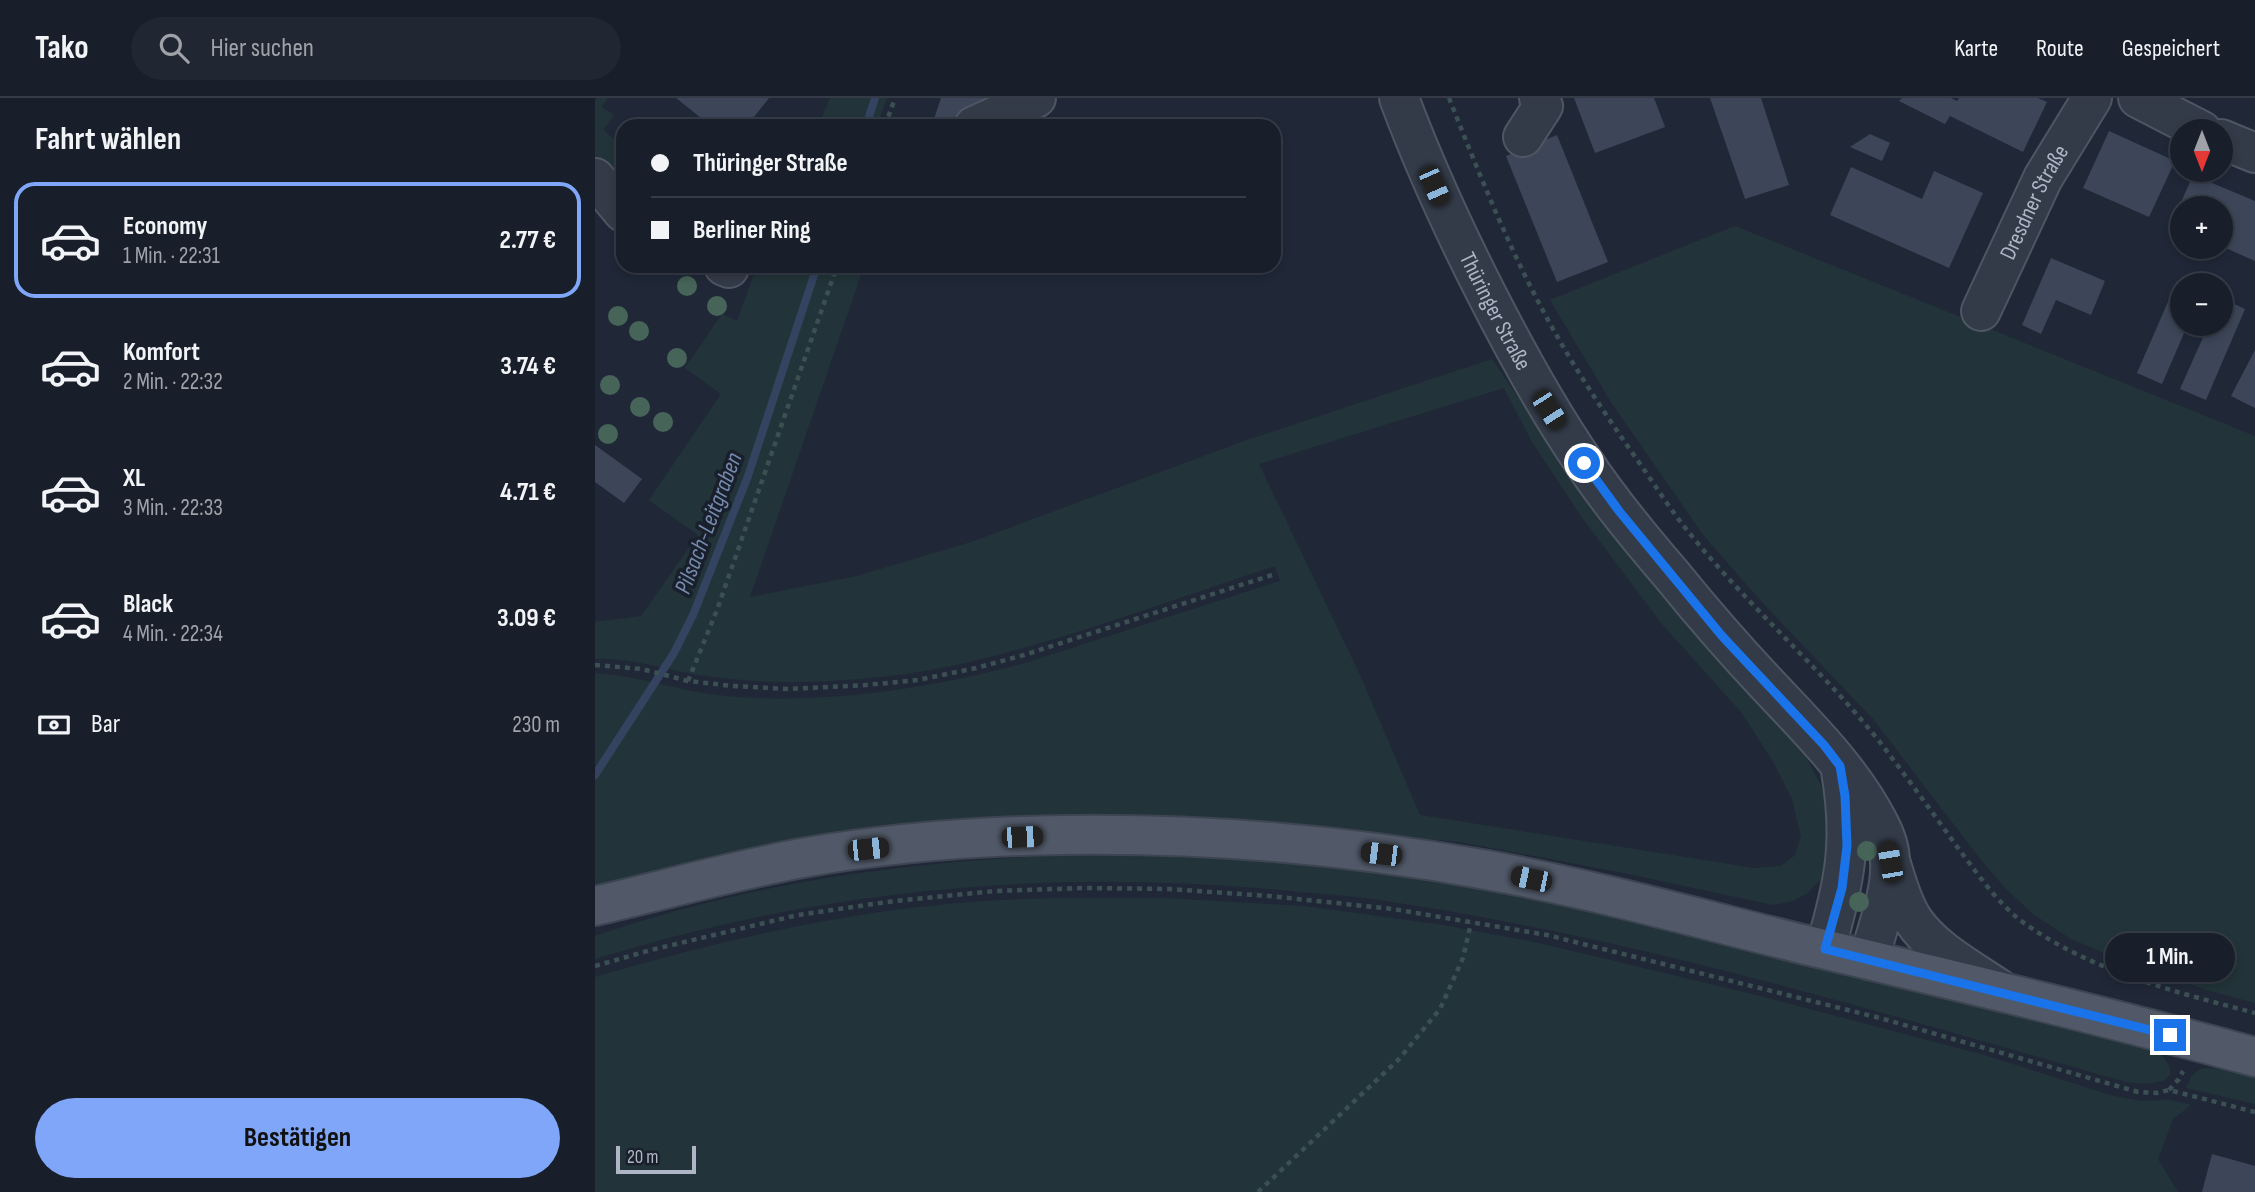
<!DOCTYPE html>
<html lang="de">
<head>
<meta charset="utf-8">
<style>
  body { margin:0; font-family:"Sofia Sans Condensed",sans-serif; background:#212732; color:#f1f3f6; height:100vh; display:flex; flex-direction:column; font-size:26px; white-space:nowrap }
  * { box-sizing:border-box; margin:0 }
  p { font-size:23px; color:#9fa2a8 }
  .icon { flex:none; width:38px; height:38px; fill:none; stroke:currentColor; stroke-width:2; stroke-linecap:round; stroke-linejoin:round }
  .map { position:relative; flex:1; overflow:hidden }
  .details { display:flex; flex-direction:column; background:#181e2a; width:595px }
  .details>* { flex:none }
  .hud { position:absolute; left:21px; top:21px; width:665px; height:154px; border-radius:21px; box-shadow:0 4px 10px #0003,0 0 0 2px #363c47; display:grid; align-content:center; height:154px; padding:0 35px; background:#181e2a }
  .needle { width:46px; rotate:180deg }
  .controls { position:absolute; left:1575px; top:21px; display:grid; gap:14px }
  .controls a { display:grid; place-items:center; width:63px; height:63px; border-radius:50%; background:#181e2a; box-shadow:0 4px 10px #0003,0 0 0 2px #363c47; font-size:35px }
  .scale { position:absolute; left:21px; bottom:18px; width:80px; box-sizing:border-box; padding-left:7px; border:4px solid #aeb5c5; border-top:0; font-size:19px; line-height:24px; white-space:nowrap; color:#aeb5c5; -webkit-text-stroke:5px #19202c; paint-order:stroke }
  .end { position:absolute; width:32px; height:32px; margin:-16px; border:9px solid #1a73e8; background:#fff; box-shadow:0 0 0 4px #fff }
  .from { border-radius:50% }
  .bubble { position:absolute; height:49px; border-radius:24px; background:#181e2a; box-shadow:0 4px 10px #0003,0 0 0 2px #363c47; font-size:23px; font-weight:700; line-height:49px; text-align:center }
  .car { position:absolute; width:21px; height:42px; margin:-21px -10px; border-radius:9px; box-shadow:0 0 5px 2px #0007; background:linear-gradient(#222 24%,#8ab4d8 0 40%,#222 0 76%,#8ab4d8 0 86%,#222 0) }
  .hud b { display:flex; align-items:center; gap:24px; height:66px; font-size:26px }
  .hud b+b { border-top:2px solid #363c47 }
  .hud i { width:18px; height:18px; background:#f1f3f6 }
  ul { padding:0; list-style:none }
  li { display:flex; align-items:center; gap:21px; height:116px; margin:0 14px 10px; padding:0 21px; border:4px solid transparent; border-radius:21px }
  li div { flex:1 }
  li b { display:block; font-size:26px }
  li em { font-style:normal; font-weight:700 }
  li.active { border-color:#7fa6f8 }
  li>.icon { width:63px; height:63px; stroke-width:1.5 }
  h2 { padding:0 35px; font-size:32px; line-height:84px }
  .pay { display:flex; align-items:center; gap:18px; height:77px; padding:0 35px; font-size:26px }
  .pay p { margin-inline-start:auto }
  .primary-button { display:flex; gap:14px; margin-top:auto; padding:14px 35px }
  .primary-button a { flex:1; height:80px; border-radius:42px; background:#7fa6f8; color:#111; font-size:28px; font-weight:700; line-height:80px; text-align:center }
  header { display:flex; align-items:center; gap:42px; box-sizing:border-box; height:98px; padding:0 35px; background:#181e2a; border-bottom:2px solid #363c47 }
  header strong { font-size:33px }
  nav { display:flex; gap:38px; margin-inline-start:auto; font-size:24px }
  .search { width:490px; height:63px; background:#212732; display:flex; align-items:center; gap:18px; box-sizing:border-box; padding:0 24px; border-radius:38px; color:#9fa2a8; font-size:26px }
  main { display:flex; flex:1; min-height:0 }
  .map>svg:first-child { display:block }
  .green { fill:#223439; fill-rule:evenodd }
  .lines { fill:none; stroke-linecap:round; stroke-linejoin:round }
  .stream { stroke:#334360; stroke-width:8 }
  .building { fill:#3c4658 }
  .minor-casing { stroke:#4e5563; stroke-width:42 }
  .major-casing { stroke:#3d4452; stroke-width:42 }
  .path { stroke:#3c5053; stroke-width:4.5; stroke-dasharray:5 5; stroke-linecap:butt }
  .minor { stroke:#333b48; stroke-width:38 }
  .major { stroke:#515968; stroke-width:38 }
  .tree { fill:#466458 }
  .route { stroke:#1a73e8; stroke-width:9 }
  .labels { text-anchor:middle; stroke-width:7; stroke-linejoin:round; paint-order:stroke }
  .street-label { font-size:23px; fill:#aeb5c5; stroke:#19202c }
  .water-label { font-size:24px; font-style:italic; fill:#758aae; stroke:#19202c }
</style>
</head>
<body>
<header>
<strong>Tako</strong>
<div class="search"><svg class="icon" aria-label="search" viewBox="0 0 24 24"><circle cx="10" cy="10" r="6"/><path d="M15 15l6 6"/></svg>Hier suchen</div>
<nav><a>Karte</a><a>Route</a><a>Gespeichert</a></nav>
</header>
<main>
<section class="details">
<h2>Fahrt wählen</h2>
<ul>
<li class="active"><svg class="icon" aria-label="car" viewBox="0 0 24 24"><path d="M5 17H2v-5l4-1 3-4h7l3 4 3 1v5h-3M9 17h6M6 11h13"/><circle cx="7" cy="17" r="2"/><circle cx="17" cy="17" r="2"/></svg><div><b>Economy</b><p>1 Min. · 22:31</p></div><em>2.77 €</em></li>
<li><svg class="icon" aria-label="car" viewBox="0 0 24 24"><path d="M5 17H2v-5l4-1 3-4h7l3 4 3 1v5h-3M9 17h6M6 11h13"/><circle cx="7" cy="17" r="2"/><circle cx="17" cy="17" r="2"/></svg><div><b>Komfort</b><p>2 Min. · 22:32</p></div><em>3.74 €</em></li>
<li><svg class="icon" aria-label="car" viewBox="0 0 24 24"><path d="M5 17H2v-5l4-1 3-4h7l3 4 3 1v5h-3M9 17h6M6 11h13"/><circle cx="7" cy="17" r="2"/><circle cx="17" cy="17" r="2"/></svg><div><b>XL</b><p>3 Min. · 22:33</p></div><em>4.71 €</em></li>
<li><svg class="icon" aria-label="car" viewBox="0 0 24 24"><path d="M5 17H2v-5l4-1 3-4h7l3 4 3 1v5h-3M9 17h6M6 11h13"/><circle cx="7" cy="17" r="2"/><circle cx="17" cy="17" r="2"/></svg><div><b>Black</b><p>4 Min. · 22:34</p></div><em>3.09 €</em></li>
</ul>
<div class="pay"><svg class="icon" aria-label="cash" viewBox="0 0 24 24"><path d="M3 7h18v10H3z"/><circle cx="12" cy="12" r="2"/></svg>Bar<p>230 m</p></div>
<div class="primary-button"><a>Bestätigen</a></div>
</section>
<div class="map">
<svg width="1660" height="1094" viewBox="0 0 1660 1094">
  <rect width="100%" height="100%" fill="#202838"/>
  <g class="green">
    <polygon points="2,0 13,0 7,9 19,17 8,32 28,48 28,86 0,61 0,3"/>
    <polygon points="235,0 292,0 282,28 223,28"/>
    <polygon points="1140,128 1660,338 1660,905 1612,892 1529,863 1476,841 1438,816 1410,790 1383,758 1278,621 1166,503 1109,438 1016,304 955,202"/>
    <path d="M162 168H269L155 499 262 478 376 444 652 342 897 261 999 409 1073 505 1211 659 1230 695 1238 727 1230 776 1213 795 1198 803 1178 807 1029 775 865 744 612 720 484 718 0 791V575C45 578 86 594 131 598 229 607 332 591 427 566L685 483 680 468C578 501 474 541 370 565 315 578 257 583 200 584 169 584 136 582 105 577 69 572 37 559 0 561V524L46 518 103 437 54 402 126 296 90 270 127 216 142 223ZM909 290 937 344 988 421 1067 526 1146 614 1179 665 1197 701 1206 739 1200 757 1186 768 1159 770 825 717 765 577 664 366Z"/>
    <path d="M537 755 654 759 801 774 955 804 1564 954C1595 987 1554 987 1531 984 1285 914 1038 839 784 802 758 798 732 796 706 794 466 769 231 789 0 861V838C176 777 351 759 537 755Z"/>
    <path d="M570 800 709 808 848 827 944 845 1161 897 1389 957 1515 997 1546 1003 1575 1002 1596 1007 1578 1021 1563 1061 1583 1094H0V879C139 838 282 806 427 801 474 799 522 801 570 800Z"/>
    <path d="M1610 970 1632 971 1660 979V1006L1591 990C1596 979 1598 973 1610 970Z"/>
  </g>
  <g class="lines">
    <g class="stream">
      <polyline points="271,28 280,0"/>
      <polyline points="0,677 79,555 98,517 153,378 222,168"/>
    </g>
  </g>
  <g class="building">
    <polygon points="81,0 174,0 152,28 116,28"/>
    <polygon points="346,0 428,0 368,27 339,21"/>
    <polygon points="979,0 1059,0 1070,29 1000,55"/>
    <polygon points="1115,0 1166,0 1194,87 1150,101"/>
    <polygon points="1307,0 1356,0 1362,3 1364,0 1443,0 1452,4 1428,54 1355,18 1350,26 1304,3"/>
    <polygon points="1514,33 1580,63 1554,119 1488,90"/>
    <polygon points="1275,36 1295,45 1287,63 1255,49"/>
    <polygon points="962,37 1013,164 962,184 911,58"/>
    <polygon points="1256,69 1327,101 1339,73 1388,95 1354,170 1235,117"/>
    <polygon points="1598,77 1660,103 1660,163 1626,148 1626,110 1587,110 1587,131 1576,127"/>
    <polygon points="1456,160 1510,183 1496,217 1461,202 1446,236 1427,227"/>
    <polygon points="1582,183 1587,185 1587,226 1593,226 1567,286 1542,275"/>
    <polygon points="1626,200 1650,211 1611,302 1585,291 1614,226 1626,226"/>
    <polygon points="1660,252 1660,310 1636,298"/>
    <polygon points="0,347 47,381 29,405 0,384"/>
    <polygon points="1617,1056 1660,1068 1660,1094 1607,1094"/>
  </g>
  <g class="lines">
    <defs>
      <g id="minor">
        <path id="s1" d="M804 0C829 67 858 130 890 193 920 252 951 309 988 363 1014 403 1045 440 1076 476 1106 513 1137 549 1170 584 1210 627 1255 670 1283 724 1289 735 1295 751 1295 764 1297 794 1281 833 1274 862"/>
        <polyline points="1543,0 1607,33"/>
        <polyline points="379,28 441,0"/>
        <polyline points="928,39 948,8 944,0"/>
        <polyline points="1626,41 1660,55"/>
        <polyline points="0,80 28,114"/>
        <polyline points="129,168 134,170"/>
        <path id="s2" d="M1386 213 1448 80 1497 0"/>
        <path d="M1296 766C1302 785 1307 805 1318 822 1339 853 1377 872 1407 893"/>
        <path d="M1230 851C1250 784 1258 743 1246 673"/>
      </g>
      <path id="major" d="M0 808C69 792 137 773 207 760 293 745 382 738 469 737 610 735 753 747 892 772 998 791 1102 820 1207 846 1358 882 1510 918 1660 959"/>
    </defs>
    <use href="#minor" class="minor-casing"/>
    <use href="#major" class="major-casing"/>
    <g class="path">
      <path d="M854 0C885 78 917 158 958 231 985 279 1016 325 1048 370 1061 389 1074 409 1088 427 1148 504 1223 567 1284 643 1311 678 1337 714 1363 750 1382 775 1401 803 1425 822 1492 872 1580 894 1660 915"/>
      <polyline points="290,28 300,0"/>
      <polyline points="0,567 47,571 93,583 138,588 194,591 271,587 323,582 381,570 429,557 677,477"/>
      <polyline points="93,583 122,512 242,168"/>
      <polyline points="0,868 56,852 203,817 299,803 401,793 489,790 574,791 674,798 798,811 952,837 1285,920 1543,994 1561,995 1574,992 1660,1014"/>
      <polyline points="1574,992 1584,981 1588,973"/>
      <polyline points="663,1094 804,961 845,911 868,860 876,825"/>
    </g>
    <use href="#minor" class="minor"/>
    <use href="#major" class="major"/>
  </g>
  <g class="tree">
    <circle cx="92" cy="188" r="10"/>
    <circle cx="122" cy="208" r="10"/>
    <circle cx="23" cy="218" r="10"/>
    <circle cx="44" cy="233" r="10"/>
    <circle cx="82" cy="260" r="10"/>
    <circle cx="15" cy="287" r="10"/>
    <circle cx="45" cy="309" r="10"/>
    <circle cx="68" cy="324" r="10"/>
    <circle cx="13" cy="336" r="10"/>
    <circle cx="1272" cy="753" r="10"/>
    <circle cx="1264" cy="804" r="10"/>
  </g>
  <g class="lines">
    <polyline class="route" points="989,365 1024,413 1127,538 1229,647 1245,668 1250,698 1252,748 1247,790 1230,851 1575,937"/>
  </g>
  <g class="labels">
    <g class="street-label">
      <text dy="8" stroke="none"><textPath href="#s2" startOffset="121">Dresdner Straße</textPath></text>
      <text dy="8" stroke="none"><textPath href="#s1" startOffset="234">Thüringer Straße</textPath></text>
    </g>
    <g class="water-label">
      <text transform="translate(113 425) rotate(-69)" y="8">Pilsach-Leitgraben</text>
    </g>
  </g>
</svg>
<div class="controls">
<a><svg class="needle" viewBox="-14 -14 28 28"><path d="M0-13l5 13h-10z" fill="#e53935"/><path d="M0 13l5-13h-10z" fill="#9fa2a8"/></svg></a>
<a>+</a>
<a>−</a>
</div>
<div class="scale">20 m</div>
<i class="end from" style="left:989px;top:365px"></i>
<i class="end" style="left:1575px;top:937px"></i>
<div class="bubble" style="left:1510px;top:835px;width:130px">1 Min.</div>
<i class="car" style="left:839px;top:88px;rotate:156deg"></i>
<i class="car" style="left:954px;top:312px;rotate:147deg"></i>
<i class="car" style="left:427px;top:739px;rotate:88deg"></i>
<i class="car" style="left:273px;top:751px;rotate:84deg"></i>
<i class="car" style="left:786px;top:756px;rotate:277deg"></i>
<i class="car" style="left:1295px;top:764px;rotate:350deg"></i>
<i class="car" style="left:936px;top:781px;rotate:282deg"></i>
<div class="hud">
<b><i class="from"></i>Thüringer Straße</b>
<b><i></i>Berliner Ring</b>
</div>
</div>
</main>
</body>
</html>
